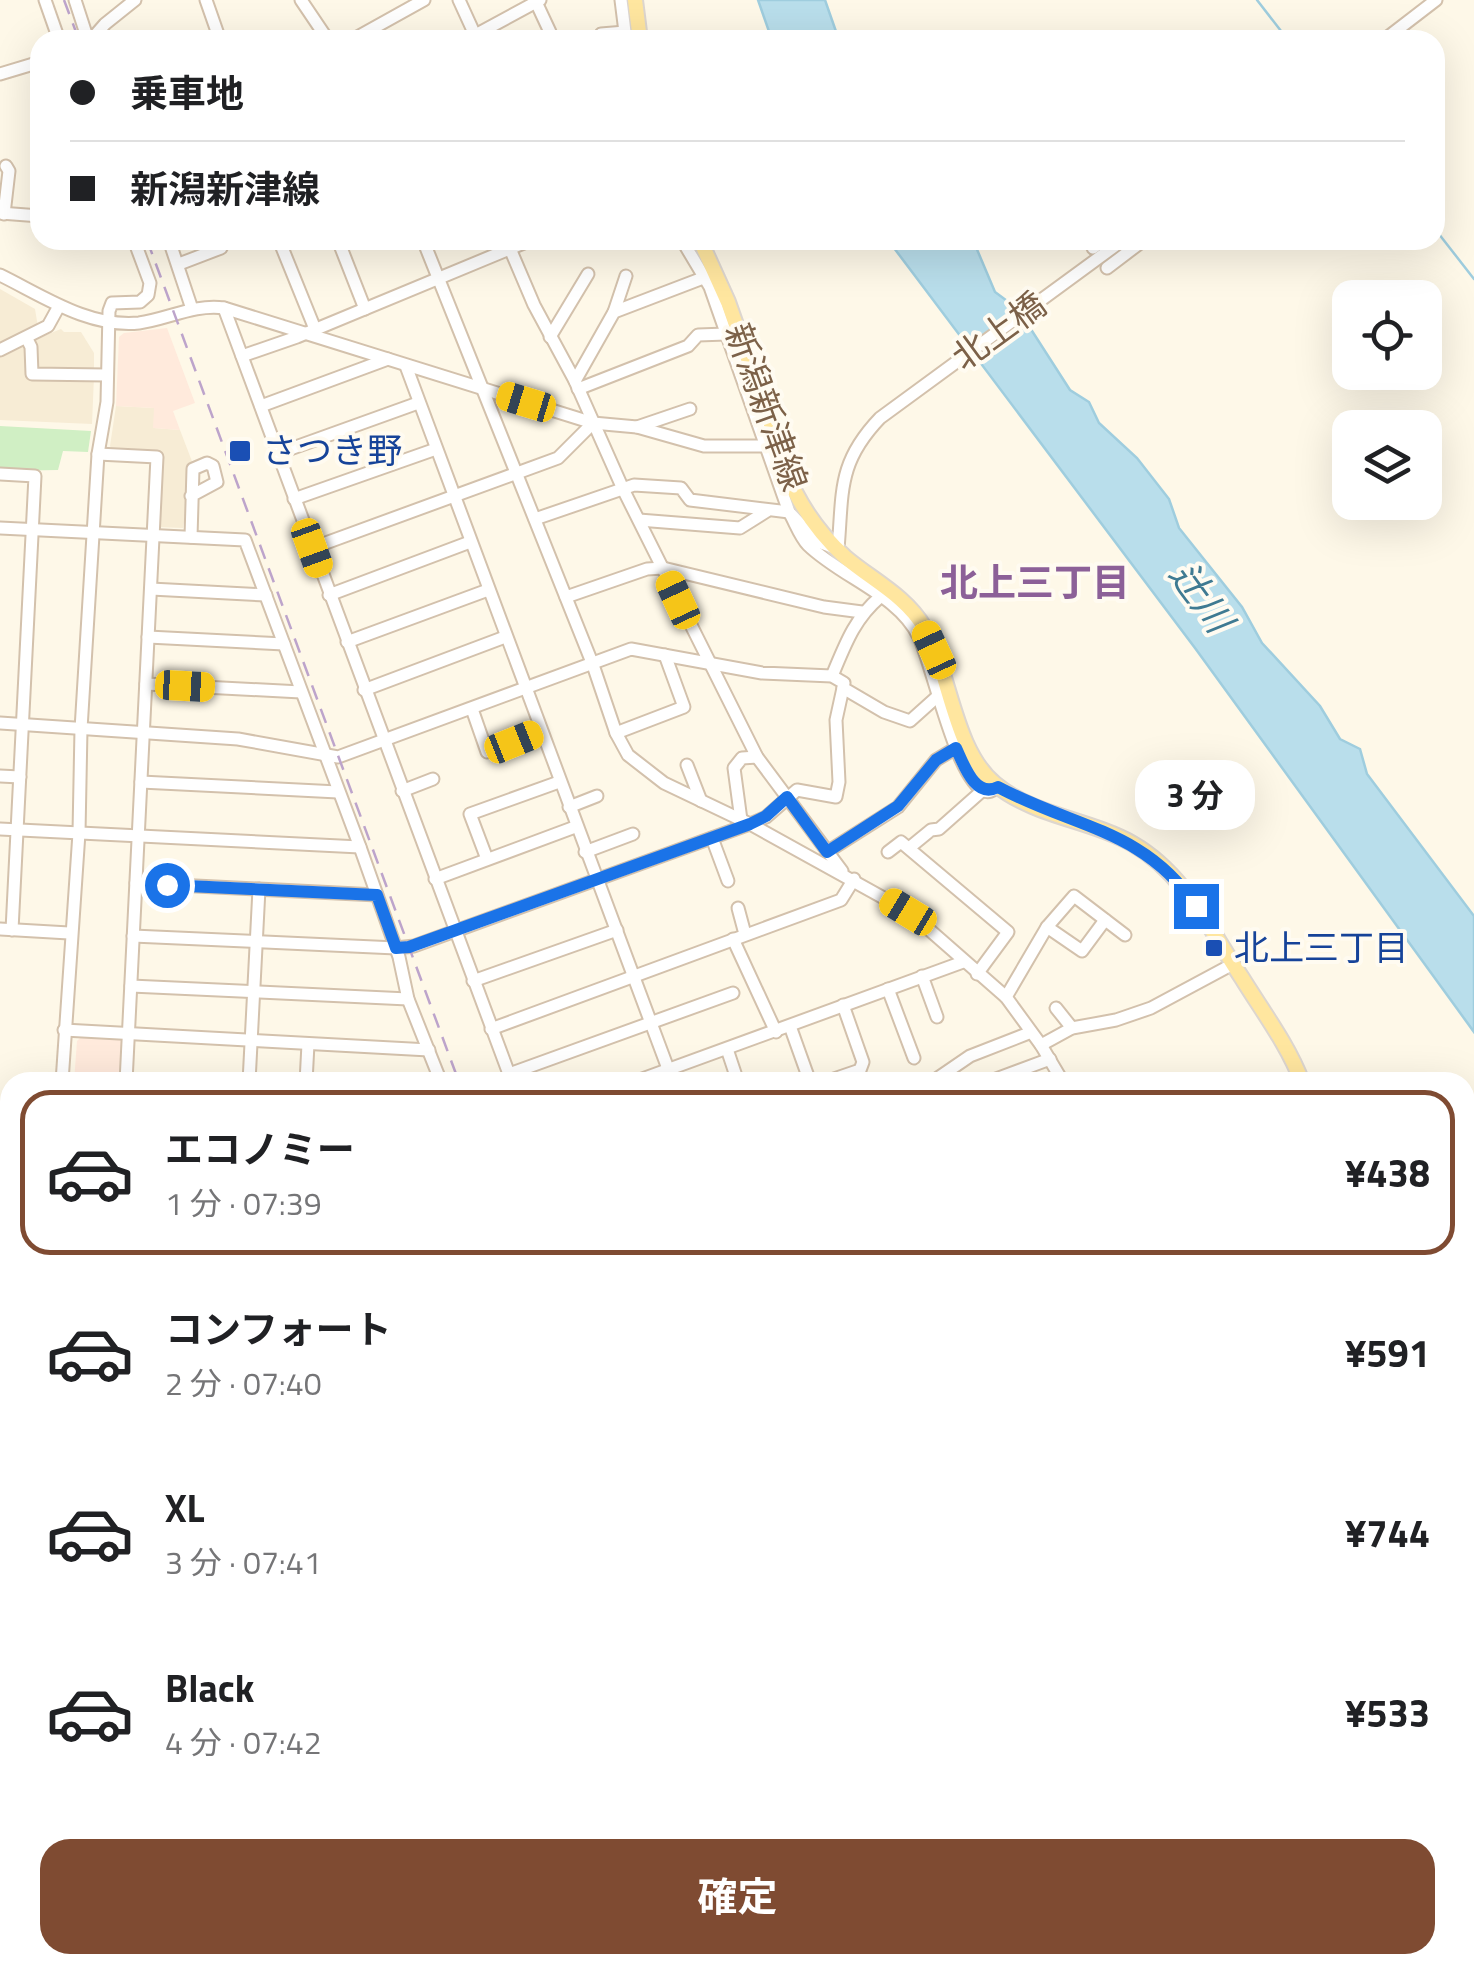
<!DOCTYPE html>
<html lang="ja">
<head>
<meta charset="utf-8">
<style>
  body { margin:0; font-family:"Titillium Web","Noto Sans JP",sans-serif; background:#f6f6f6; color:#202124; height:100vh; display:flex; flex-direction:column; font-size:38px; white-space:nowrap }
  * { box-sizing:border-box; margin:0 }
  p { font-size:32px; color:#757577 }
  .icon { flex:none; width:55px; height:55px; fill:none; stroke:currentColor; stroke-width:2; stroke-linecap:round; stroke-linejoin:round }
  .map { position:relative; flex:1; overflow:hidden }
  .side { position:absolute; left:0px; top:1072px; width:1475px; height:902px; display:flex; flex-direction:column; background:#fff; border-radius:30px 30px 0 0; box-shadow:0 10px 40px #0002 }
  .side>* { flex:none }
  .hud { position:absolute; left:30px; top:30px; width:1415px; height:220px; border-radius:30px; box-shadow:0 10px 40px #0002; display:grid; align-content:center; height:220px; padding:0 40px; background:#fff }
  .controls { position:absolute; left:1332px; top:280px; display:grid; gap:20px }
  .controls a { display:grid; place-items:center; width:110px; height:110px; border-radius:20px; background:#fff; box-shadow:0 10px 40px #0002; font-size:50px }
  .end { position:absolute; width:45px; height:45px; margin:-22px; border:12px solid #1a73e8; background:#fff; box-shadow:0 0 0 5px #fff }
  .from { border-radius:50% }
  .bubble { position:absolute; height:70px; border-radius:30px; background:#fff; box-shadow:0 10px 40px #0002; font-size:32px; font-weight:700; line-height:70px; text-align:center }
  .car { position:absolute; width:30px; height:60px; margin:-30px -15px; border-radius:12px; box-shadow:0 0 8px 2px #0007; background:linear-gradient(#f5c518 24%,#345 0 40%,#f5c518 0 76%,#345 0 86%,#f5c518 0) }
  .hud b { display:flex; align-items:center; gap:35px; height:95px; font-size:38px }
  .hud b+b { border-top:2px solid #e0e0e0 }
  .hud i { width:25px; height:25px; background:#202124 }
  ul { padding:18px 0 0; list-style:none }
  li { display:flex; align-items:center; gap:30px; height:165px; margin:0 20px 15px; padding:0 20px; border:5px solid transparent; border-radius:30px }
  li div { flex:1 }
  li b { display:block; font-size:38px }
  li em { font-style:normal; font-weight:700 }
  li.on { border-color:#7f4b32 }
  li>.icon { width:90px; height:90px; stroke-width:1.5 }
  .cta { display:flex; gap:20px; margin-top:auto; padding:20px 40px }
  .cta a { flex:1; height:115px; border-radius:30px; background:#7f4b32; color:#fff; font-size:40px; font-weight:700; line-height:115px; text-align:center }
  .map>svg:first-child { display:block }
  .residential { fill:#f7ecd5 }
  .commercial { fill:#ffeadc }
  .green { fill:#d0efc4 }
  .water { fill:#b9deeb; stroke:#9fcdde; stroke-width:2.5 }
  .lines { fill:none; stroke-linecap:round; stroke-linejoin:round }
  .stream { stroke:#9fcdde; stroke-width:2.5 }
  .minor-casing { stroke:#d3c1ac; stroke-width:15 }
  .major-casing { stroke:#ddd6cf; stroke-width:18 }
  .highway-casing { stroke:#ddd6cf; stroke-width:19 }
  .minor { stroke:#fff; stroke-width:11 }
  .major { stroke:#ffe69f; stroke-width:14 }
  .highway { stroke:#febf99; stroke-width:15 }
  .rail { stroke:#bda4cb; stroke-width:2.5; stroke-dasharray:15 10; stroke-linecap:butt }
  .route { stroke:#1a73e8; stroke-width:12 }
  .transit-dot { fill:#1a4fb4; stroke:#fffbf1; stroke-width:4 }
  .labels { text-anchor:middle; stroke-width:8; stroke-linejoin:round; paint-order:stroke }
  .street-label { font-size:35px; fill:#7c6148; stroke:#fffbf1 }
  .transit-label { font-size:35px; fill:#164399; stroke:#fffbf1; text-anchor:start }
  .neighbourhood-label { font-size:38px; font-weight:bold; fill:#8c6098; stroke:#fffbf1 }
  .water-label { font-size:38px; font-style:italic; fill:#3f7a92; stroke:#fffbf1 }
</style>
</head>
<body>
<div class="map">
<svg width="1474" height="1974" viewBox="0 0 1474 1974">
  <rect width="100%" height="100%" fill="#fef8e8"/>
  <g class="residential">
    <polygon points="0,289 35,309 38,327 0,344"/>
    <polygon points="61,329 64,332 81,332 94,353 94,373 34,372 31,341"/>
    <polygon points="27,343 28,370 94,377 92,424 0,420 0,353"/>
    <polygon points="116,406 154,408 154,428 180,430 193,464 183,528 158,527 161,453 112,450 110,446"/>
  </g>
  <g class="commercial">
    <polygon points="167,328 195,403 173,411 180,430 153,428 154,408 116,406 119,337 124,333"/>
    <polygon points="81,1037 121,1039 122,1082 74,1082 77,1041"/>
    <polygon points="0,1455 10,1456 10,1842 0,1841"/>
  </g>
  <polygon class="green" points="0,426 91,431 88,452 63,451 58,470 0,471"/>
  <g class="water">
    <polygon points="758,0 825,0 839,40 772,40"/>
    <polygon points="888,240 973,240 995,292 1018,309 1070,390 1089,402 1099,423 1137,458 1169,499 1179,528 1242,607 1262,643 1320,706 1340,739 1360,749 1367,774 1474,916 1474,1032 1195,648"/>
  </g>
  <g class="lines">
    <g class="stream">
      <polyline points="1257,0 1288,40"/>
      <polyline points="1435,229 1474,279"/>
    </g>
    <defs>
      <g id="minor">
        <polyline points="45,0 59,40"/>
        <polyline points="75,0 88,40"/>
        <polyline points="206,0 220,40"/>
        <polyline points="301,0 328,40"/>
        <polyline points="459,0 475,35"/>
        <polyline points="621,0 626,40"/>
        <polyline points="536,2 550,32"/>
        <polyline points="601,34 625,32"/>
        <polyline points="91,40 105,24 135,0"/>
        <polyline points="352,40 424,0"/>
        <polyline points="466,40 540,0"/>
        <polyline points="1384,40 1436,0"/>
        <polyline points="0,74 40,62"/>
        <polyline points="0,213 40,216"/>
        <polyline points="4,214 9,171 6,166"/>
        <polyline points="169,240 192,309"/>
        <polyline points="279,240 315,329"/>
        <polyline points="338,240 365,309"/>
        <polyline points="423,240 593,665 616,733 628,755 664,783 750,824 909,912 1006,997 1041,1045 1063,1082"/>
        <path d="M682 240 710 287 789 512C795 522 800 537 808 545 842 578 898 594 919 637 933 667 956 779 984 791 990 793 993 790 998 787"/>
        <polyline points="1093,248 1104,240"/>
        <polyline points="511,251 534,305 575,381 623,489 757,757 842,871"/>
        <polyline points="179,264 221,248 224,240"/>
        <polyline points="1107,268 1144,240"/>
        <path d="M0 275C43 296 89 328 139 323 168 319 194 304 224 308L593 423 637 427 704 446H765"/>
        <polyline points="224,308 512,1082"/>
        <polyline points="614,312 626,276"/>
        <polyline points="550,337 588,274"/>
        <polyline points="27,339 31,347 32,374 106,375"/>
        <polyline points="0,350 48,326 59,306"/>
        <polyline points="242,356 297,337 531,240"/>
        <polyline points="406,366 673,1082"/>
        <polyline points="575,381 614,312 703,278"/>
        <polyline points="578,389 688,346 698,335 726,334"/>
        <polyline points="261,406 388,359"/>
        <polyline points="637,427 690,409"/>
        <polyline points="279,453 418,403"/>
        <polyline points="98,454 157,457 126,1082"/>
        <polyline points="0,474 35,476 12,930"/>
        <polyline points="191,496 217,482 213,466 207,463 193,469 191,537"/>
        <polyline points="294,499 436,449"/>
        <path d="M535 519 634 485 681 488 690 500 789 512 816 541 838 549C843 492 837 463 880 418L1123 240"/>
        <polyline points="639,520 740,528 767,511"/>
        <polyline points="0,528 245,540 360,847 399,957 408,999 441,1082"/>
        <polyline points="312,548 558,458 593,423"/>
        <polyline points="151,589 266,595"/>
        <polyline points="329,595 470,542"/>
        <polyline points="566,597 647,569 663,568 824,607 862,612"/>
        <polyline points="148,637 284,644"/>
        <polyline points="347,642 488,590"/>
        <path d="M832 676C845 645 854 619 880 597L877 593"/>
        <polyline points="146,684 301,692"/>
        <polyline points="364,690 505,637"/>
        <polyline points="472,709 487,752 540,731"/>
        <polyline points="0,723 238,739 338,757 631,649 762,673 832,676 844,683 843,688 884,712 910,721 939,695"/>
        <polyline points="616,733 684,707 665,655"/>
        <polyline points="687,765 701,801"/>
        <polyline points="0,776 20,777"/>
        <polyline points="141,782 338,792"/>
        <polyline points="402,791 433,779"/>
        <polyline points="569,807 597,796"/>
        <polyline points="741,820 734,768 742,758 757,757"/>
        <polyline points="0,829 360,847"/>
        <polyline points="712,838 728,881"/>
        <polyline points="909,848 931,830 939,829 983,790"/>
        <polyline points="585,852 633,834"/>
        <polyline points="827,852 898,807 936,760 956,748"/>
        <polyline points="888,852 901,842 1008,932 977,974"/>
        <polyline points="487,859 470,814 559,782"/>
        <polyline points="435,879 575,827"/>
        <polyline points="136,883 377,895"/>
        <polyline points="738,908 745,934"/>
        <polyline points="1047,927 1082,951 1105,920"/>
        <polyline points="0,929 69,933"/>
        <polyline points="133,936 396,948 414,946 750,824 766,817 797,790 836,797 839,782 836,720 843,688"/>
        <polyline points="733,939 776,1032"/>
        <polyline points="922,976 937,1017"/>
        <polyline points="473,981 617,930"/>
        <polyline points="131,986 408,999"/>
        <polyline points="888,989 914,1058"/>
        <polyline points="1006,997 1047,927 1074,896 1125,935"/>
        <polyline points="1056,1008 1072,1028"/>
        <polyline points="790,1026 810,1082"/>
        <polyline points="491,1029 841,900 854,879"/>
        <polyline points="64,1030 429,1050"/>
        <polyline points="1041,1045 1072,1028 1116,1020 1151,1008 1233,964"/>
        <polyline points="727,1049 738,1082"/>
        <polyline points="509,1074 733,993"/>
        <polyline points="62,1082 79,833 81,729 98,454 107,402 109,311 112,303 140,302 148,295 150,283 134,240"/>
        <polyline points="249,1082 259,889"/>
        <polyline points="306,1082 308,1044"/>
        <polyline points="634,1082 963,962"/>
        <polyline points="825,1082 860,1070 863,1062 843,1005"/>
        <polyline points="932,1082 970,1056 1029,1033"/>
        <polyline points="988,1082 1050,1059"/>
        <polyline points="0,1301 10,1277"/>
        <polyline points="1465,1354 1474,1355"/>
        <polyline points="0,1650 10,1651"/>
        <polyline points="0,1848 10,1848"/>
        <polyline points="263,1965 416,1973"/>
        <polyline points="818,1965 843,1974"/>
        <polyline points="902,1965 920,1974"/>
        <polyline points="1016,1965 1039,1974"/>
        <polyline points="17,1974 18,1965"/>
        <polyline points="42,1974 42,1965"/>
        <polyline points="90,1974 90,1965"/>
        <polyline points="215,1974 216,1965"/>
        <polyline points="461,1974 477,1965"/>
        <polyline points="793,1974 807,1965"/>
        <polyline points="980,1974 983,1965"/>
        <polyline points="1146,1974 1149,1965"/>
        <polyline points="1212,1974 1214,1965"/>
      </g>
      <g id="major">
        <polyline points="635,0 640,40"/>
        <path d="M700 240 728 302 795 492C808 517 824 538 845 557 872 580 906 596 924 627 951 674 953 749 995 784 1033 816 1091 820 1133 844 1185 874 1210 930 1242 978 1263 1012 1288 1045 1302 1082"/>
      </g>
      <g id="highway">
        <polyline points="0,1428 10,1429"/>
        <polyline points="0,1442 10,1443"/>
        <polyline points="1465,1501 1474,1503"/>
        <polyline points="1465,1512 1474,1514"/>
      </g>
    </defs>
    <use href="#minor" class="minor-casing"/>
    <use href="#major" class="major-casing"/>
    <use href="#highway" class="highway-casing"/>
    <use href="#minor" class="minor"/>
    <use href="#major" class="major"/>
    <use href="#highway" class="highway"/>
    <g class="rail">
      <polyline points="64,0 79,40"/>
      <polyline points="147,240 459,1082"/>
      <polyline points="1465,1127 1474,1128"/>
      <polyline points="689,1974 689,1965"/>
      <polyline points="713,1974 713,1965"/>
    </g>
  </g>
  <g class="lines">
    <path class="route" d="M167 885 377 895 396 948 409 947 750 824 766 816 787 797 827 852 898 806 936 760 956 748C964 765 975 799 998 787 1074 828 1144 829 1196 906"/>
  </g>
  <g class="transit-dot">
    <rect x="228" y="439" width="24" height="24" rx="5"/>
    <rect x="1204" y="938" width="20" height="20" rx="5"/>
  </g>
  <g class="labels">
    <g class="street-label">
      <text transform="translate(999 331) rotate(-36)" y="12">北上橋</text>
      <text transform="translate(766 407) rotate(70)" y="12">新潟新津線</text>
    </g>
    <g class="transit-label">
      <text x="262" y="463">さつき野</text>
      <text x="1234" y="960">北上三丁目</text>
    </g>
    <g class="neighbourhood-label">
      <text x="1035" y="596">北上三丁目</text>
    </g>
    <g class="water-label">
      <text transform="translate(1201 597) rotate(54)" y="13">辻川</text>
    </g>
  </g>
</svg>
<div class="controls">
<a><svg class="icon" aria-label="locate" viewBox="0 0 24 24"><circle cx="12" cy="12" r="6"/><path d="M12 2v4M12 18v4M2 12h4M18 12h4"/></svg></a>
<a><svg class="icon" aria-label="layers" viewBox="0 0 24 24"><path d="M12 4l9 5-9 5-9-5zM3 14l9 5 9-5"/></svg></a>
</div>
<i class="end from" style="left:167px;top:885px"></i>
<i class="end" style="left:1196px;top:906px"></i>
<div class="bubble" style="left:1135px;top:760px;width:120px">3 分</div>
<i class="car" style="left:526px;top:402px;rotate:287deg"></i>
<i class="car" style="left:312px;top:548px;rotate:160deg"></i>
<i class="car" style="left:678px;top:600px;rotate:335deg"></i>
<i class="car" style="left:934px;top:650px;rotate:335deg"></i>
<i class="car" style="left:185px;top:686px;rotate:93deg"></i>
<i class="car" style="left:514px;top:742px;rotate:68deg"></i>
<i class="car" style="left:908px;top:912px;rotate:301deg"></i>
<div class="hud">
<b><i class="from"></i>乗車地</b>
<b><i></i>新潟新津線</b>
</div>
<section class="side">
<ul>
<li class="on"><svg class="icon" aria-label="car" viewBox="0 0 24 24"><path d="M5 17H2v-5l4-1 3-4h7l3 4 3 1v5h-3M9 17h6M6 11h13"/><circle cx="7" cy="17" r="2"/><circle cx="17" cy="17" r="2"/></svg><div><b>エコノミー</b><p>1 分 · 07:39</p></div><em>¥438</em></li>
<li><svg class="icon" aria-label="car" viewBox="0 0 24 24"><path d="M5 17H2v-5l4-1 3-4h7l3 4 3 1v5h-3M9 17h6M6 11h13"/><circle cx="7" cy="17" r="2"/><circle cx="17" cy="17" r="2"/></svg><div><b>コンフォート</b><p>2 分 · 07:40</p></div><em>¥591</em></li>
<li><svg class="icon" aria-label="car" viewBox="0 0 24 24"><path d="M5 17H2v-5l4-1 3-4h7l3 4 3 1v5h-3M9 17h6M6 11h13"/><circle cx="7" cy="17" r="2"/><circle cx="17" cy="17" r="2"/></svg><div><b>XL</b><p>3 分 · 07:41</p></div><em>¥744</em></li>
<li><svg class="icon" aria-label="car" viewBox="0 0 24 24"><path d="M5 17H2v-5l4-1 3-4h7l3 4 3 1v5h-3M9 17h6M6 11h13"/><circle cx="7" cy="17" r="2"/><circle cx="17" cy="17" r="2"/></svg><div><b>Black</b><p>4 分 · 07:42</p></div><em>¥533</em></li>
</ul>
<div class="cta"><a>確定</a></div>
</section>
</div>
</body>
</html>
